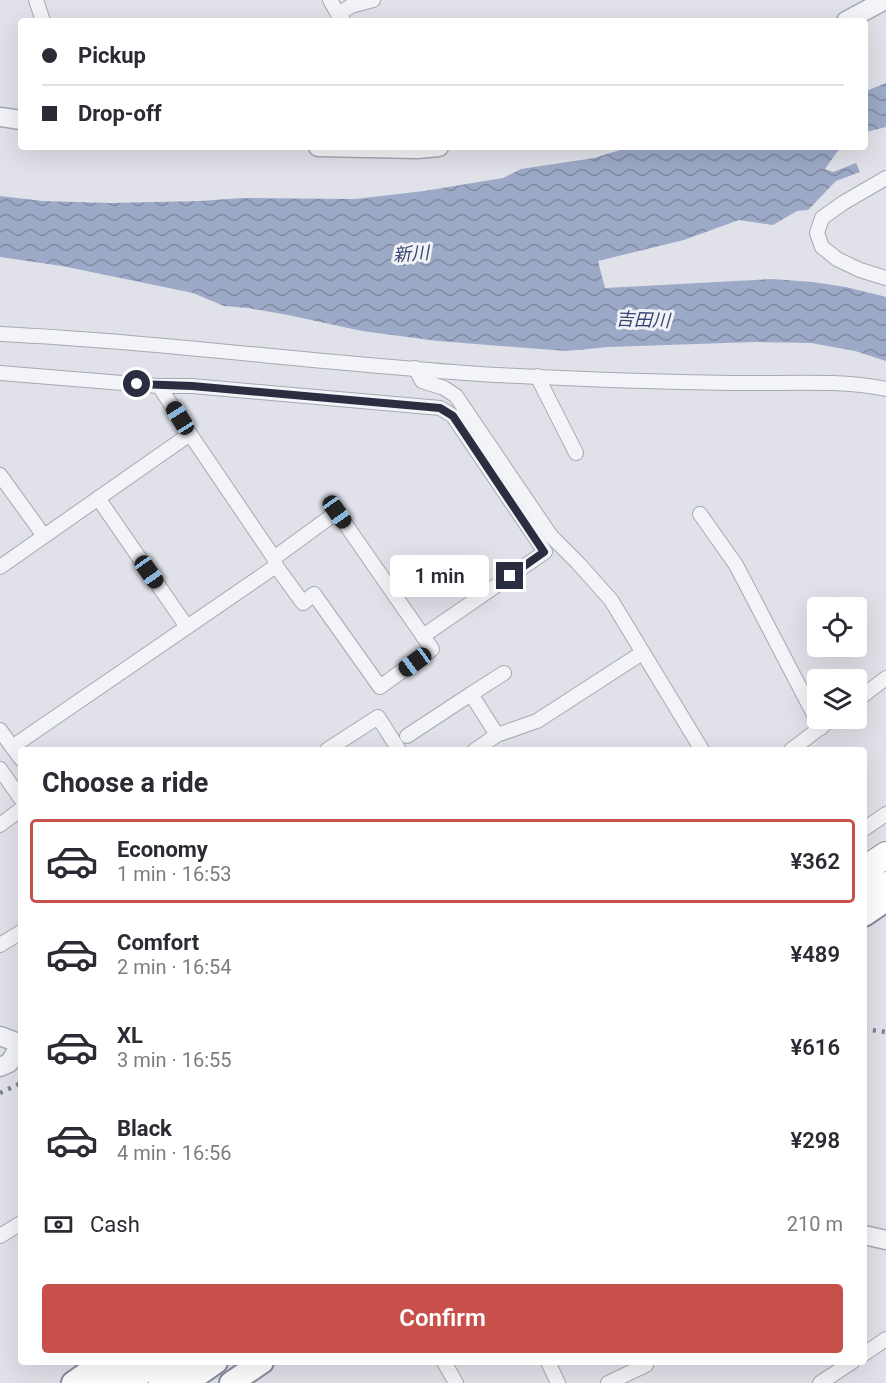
<!DOCTYPE html>
<html lang="en">
<head>
<meta charset="utf-8">
<style>
  body { margin:0; font-family:Roboto,"Noto Sans JP",sans-serif; background:#f2f2f3; color:#2b2b33; height:100vh; display:flex; flex-direction:column; font-size:22px; white-space:nowrap }
  * { box-sizing:border-box; margin:0 }
  p { font-size:20px; color:#7c7c81 }
  .icon { flex:none; width:33px; height:33px; fill:none; stroke:currentColor; stroke-width:2; stroke-linecap:round; stroke-linejoin:round }
  .map { position:relative; flex:1; overflow:hidden }
  .details { position:absolute; left:18px; top:747px; width:849px; height:618px; display:flex; flex-direction:column; background:#fff; border-radius:6px; box-shadow:0 6px 24px #0002 }
  .details>* { flex:none }
  .guide { position:absolute; left:18px; top:18px; width:850px; height:132px; border-radius:6px; box-shadow:0 6px 24px #0002; display:grid; align-content:center; height:132px; padding:0 24px; background:#fff }
  .tools { position:absolute; left:807px; top:597px; display:grid; gap:12px }
  .tools a { display:grid; place-items:center; width:60px; height:60px; border-radius:6px; background:#fff; box-shadow:0 6px 24px #0002; font-size:30px }
  .end { position:absolute; width:27px; height:27px; margin:-14px; border:8px solid #2a2e40; background:#fff; box-shadow:0 0 0 3px #fff }
  .from { border-radius:50% }
  .bubble { position:absolute; height:42px; border-radius:6px; background:#fff; box-shadow:0 6px 24px #0002; font-size:20px; font-weight:600; line-height:42px; text-align:center }
  .car { position:absolute; width:18px; height:36px; margin:-18px -9px; border-radius:8px; box-shadow:0 0 4px 2px #0007; background:linear-gradient(#222 24%,#8ab4d8 0 40%,#222 0 76%,#8ab4d8 0 86%,#222 0) }
  .guide b { display:flex; align-items:center; gap:21px; height:57px; font-size:22px }
  .guide b+b { border-top:2px solid #e1e1e2 }
  .guide i { width:15px; height:15px; background:#2b2b33 }
  ul { padding:0; list-style:none }
  li { display:flex; align-items:center; gap:18px; height:84px; margin:0 12px 9px; padding:0 12px; border:3px solid transparent; border-radius:6px }
  li div { flex:1 }
  li b { display:block; font-size:22px }
  li em { font-style:normal; font-weight:600 }
  li.active { border-color:#c8504b }
  li>.icon { width:54px; height:54px; stroke-width:1.5 }
  h2 { padding:0 24px; font-size:27px; line-height:72px }
  .pay { display:flex; align-items:center; gap:15px; height:66px; padding:0 24px; font-size:22px }
  .pay p { margin-inline-start:auto }
  .button { display:flex; gap:12px; margin-top:auto; padding:12px 24px }
  .button a { flex:1; height:69px; border-radius:6px; background:#c8504b; color:#fff; font-size:24px; font-weight:600; line-height:69px; text-align:center }
  .map>svg:first-child { display:block }
  .water { fill:url(#water-waves) }
  .lines { fill:none; stroke-linecap:round; stroke-linejoin:round }
  .minor-casing { stroke:#a6a8b3; stroke-width:16 }
  .tertiary-casing { stroke:#a6a8b3; stroke-width:21 }
  .trunk-casing { stroke:#898d9f; stroke-width:26 }
  .motorway-casing { stroke:#898d9f; stroke-width:28 }
  .minor { stroke:#f3f4f7; stroke-width:14 }
  .tertiary { stroke:#f3f4f7; stroke-width:18 }
  .trunk { stroke:#fff; stroke-width:22 }
  .motorway { stroke:#fff; stroke-width:26 }
  .rail { stroke:#7b7f92; stroke-width:4.5; stroke-dasharray:3 6; stroke-linecap:butt }
  .route { stroke:#2a2e40; stroke-width:8 }
  .labels { text-anchor:middle; stroke-width:6; stroke-linejoin:round; paint-order:stroke }
  .water-label { font-size:18px; font-style:italic; fill:#364572; stroke:#f0f2f6 }
</style>
</head>
<body>
<div class="map">
<svg width="886" height="1383" viewBox="0 0 886 1383">
  <defs>
    <pattern id="water-waves" width="16" height="10" patternUnits="userSpaceOnUse" patternTransform="scale(1.5)"><rect width="16" height="10" fill="#9daac7"/><path d="M0 5q4-4 8 0t8 0" fill="none" stroke="#808ba3"/></pattern>
  </defs>
  <rect width="100%" height="100%" fill="#e1e2e9"/>
  <g class="water">
    <polygon points="886,83 886,127 866,132 866,91"/>
    <polygon points="630,147 842,147 837,152 825,169 833,172 856,163 860,172 836,181 808,210 797,211 773,225 739,220 684,240 598,261 605,288 772,279 813,282 846,287 886,297 886,361 855,351 811,343 755,342 609,347 566,351 438,341 362,331 288,315 248,308 224,306 193,293 62,266 0,257 0,196 43,201 111,203 200,201 242,198 355,199 424,191 503,178 521,169 594,158"/>
  </g>
  <g class="lines">
    <defs>
      <g id="minor">
        <polyline points="36,0 43,21"/>
        <polyline points="330,0 338,14 343,20"/>
        <polyline points="338,14 351,6 373,0"/>
        <polyline points="886,178 843,203 822,218 817,233 822,247 837,259 860,270 886,278"/>
        <path d="M0 334C166 342 331 365 497 375 575 379 654 382 732 383 781 384 839 379 886 389"/>
        <polyline points="415,368 422,381 444,388 456,396 551,536 578,563 611,600 702,750"/>
        <polyline points="0,373 159,386 190,434"/>
        <polyline points="537,376 576,453"/>
        <polyline points="159,386 192,386 440,408 453,416 545,552 423,636 337,512 274,558"/>
        <polyline points="0,475 44,536"/>
        <polyline points="98,498 187,627"/>
        <polyline points="700,514 736,565 821,728"/>
        <polyline points="276,566 303,603 314,594 380,687 432,649 423,636"/>
        <polyline points="0,567 190,434 274,558 276,566 12,747"/>
        <polyline points="471,694 504,673"/>
        <polyline points="856,701 886,678"/>
        <polyline points="0,730 21,759"/>
        <polyline points="407,736 471,694 497,735"/>
        <polyline points="327,750 378,717 399,750"/>
        <polyline points="475,750 497,735 537,721 642,653"/>
        <polyline points="791,750 833,718"/>
        <polyline points="0,769 21,799"/>
        <polyline points="0,825 21,809"/>
        <polyline points="864,829 886,814"/>
        <polyline points="0,945 21,932"/>
        <polyline points="0,1236 21,1223"/>
        <polyline points="864,1354 886,1339"/>
        <polyline points="444,1362 456,1383"/>
        <polyline points="548,1362 558,1383"/>
        <polyline points="608,1383 646,1365"/>
        <polyline points="820,1383 852,1362"/>
      </g>
      <g id="tertiary">
        <polyline points="846,21 885,0"/>
        <polyline points="0,117 21,120"/>
        <polyline points="318,147 417,149 439,147"/>
        <polyline points="0,1036 21,1044 9,1063 0,1067"/>
        <polyline points="864,1235 886,1240"/>
      </g>
      <g id="trunk">
        <polyline points="864,915 886,900"/>
        <polyline points="73,1383 103,1362"/>
        <polyline points="102,1383 132,1362"/>
        <polyline points="186,1383 216,1362"/>
        <polyline points="231,1383 262,1362"/>
      </g>
      <g id="motorway">
        <polyline points="864,870 886,855"/>
        <polyline points="864,900 886,885"/>
        <polyline points="125,1383 154,1362"/>
        <polyline points="162,1383 192,1362"/>
      </g>
    </defs>
    <use href="#minor" class="minor-casing"/>
    <use href="#tertiary" class="tertiary-casing"/>
    <use href="#trunk" class="trunk-casing"/>
    <use href="#motorway" class="motorway-casing"/>
    <use href="#minor" class="minor"/>
    <use href="#tertiary" class="tertiary"/>
    <use href="#trunk" class="trunk"/>
    <use href="#motorway" class="motorway"/>
    <g class="rail">
      <polyline points="864,1029 886,1032"/>
      <polyline points="0,1093 21,1083"/>
    </g>
  </g>
  <g class="lines">
    <polyline class="route" points="137,384 192,386 440,408 453,416 544,552 510,576"/>
  </g>
  <g class="labels">
    <g class="water-label">
      <text transform="translate(411 254) rotate(-4)" y="6">新川</text>
      <text transform="translate(643 320) rotate(2)" y="6">吉田川</text>
    </g>
  </g>
</svg>
<div class="tools">
<a><svg class="icon" aria-label="locate" viewBox="0 0 24 24"><circle cx="12" cy="12" r="6"/><path d="M12 2v4M12 18v4M2 12h4M18 12h4"/></svg></a>
<a><svg class="icon" aria-label="layers" viewBox="0 0 24 24"><path d="M12 4l9 5-9 5-9-5zM3 14l9 5 9-5"/></svg></a>
</div>
<i class="end from" style="left:137px;top:384px"></i>
<i class="end" style="left:510px;top:576px"></i>
<div class="bubble" style="left:390px;top:555px;width:99px">1 min</div>
<i class="car" style="left:180px;top:418px;rotate:328deg"></i>
<i class="car" style="left:337px;top:512px;rotate:145deg"></i>
<i class="car" style="left:149px;top:572px;rotate:145deg"></i>
<i class="car" style="left:415px;top:662px;rotate:234deg"></i>
<div class="guide">
<b><i class="from"></i>Pickup</b>
<b><i></i>Drop-off</b>
</div>
<section class="details">
<h2>Choose a ride</h2>
<ul>
<li class="active"><svg class="icon" aria-label="car" viewBox="0 0 24 24"><path d="M5 17H2v-5l4-1 3-4h7l3 4 3 1v5h-3M9 17h6M6 11h13"/><circle cx="7" cy="17" r="2"/><circle cx="17" cy="17" r="2"/></svg><div><b>Economy</b><p>1 min · 16:53</p></div><em>¥362</em></li>
<li><svg class="icon" aria-label="car" viewBox="0 0 24 24"><path d="M5 17H2v-5l4-1 3-4h7l3 4 3 1v5h-3M9 17h6M6 11h13"/><circle cx="7" cy="17" r="2"/><circle cx="17" cy="17" r="2"/></svg><div><b>Comfort</b><p>2 min · 16:54</p></div><em>¥489</em></li>
<li><svg class="icon" aria-label="car" viewBox="0 0 24 24"><path d="M5 17H2v-5l4-1 3-4h7l3 4 3 1v5h-3M9 17h6M6 11h13"/><circle cx="7" cy="17" r="2"/><circle cx="17" cy="17" r="2"/></svg><div><b>XL</b><p>3 min · 16:55</p></div><em>¥616</em></li>
<li><svg class="icon" aria-label="car" viewBox="0 0 24 24"><path d="M5 17H2v-5l4-1 3-4h7l3 4 3 1v5h-3M9 17h6M6 11h13"/><circle cx="7" cy="17" r="2"/><circle cx="17" cy="17" r="2"/></svg><div><b>Black</b><p>4 min · 16:56</p></div><em>¥298</em></li>
</ul>
<div class="pay"><svg class="icon" aria-label="cash" viewBox="0 0 24 24"><path d="M3 7h18v10H3z"/><circle cx="12" cy="12" r="2"/></svg>Cash<p>210 m</p></div>
<div class="button"><a>Confirm</a></div>
</section>
</div>
</body>
</html>
